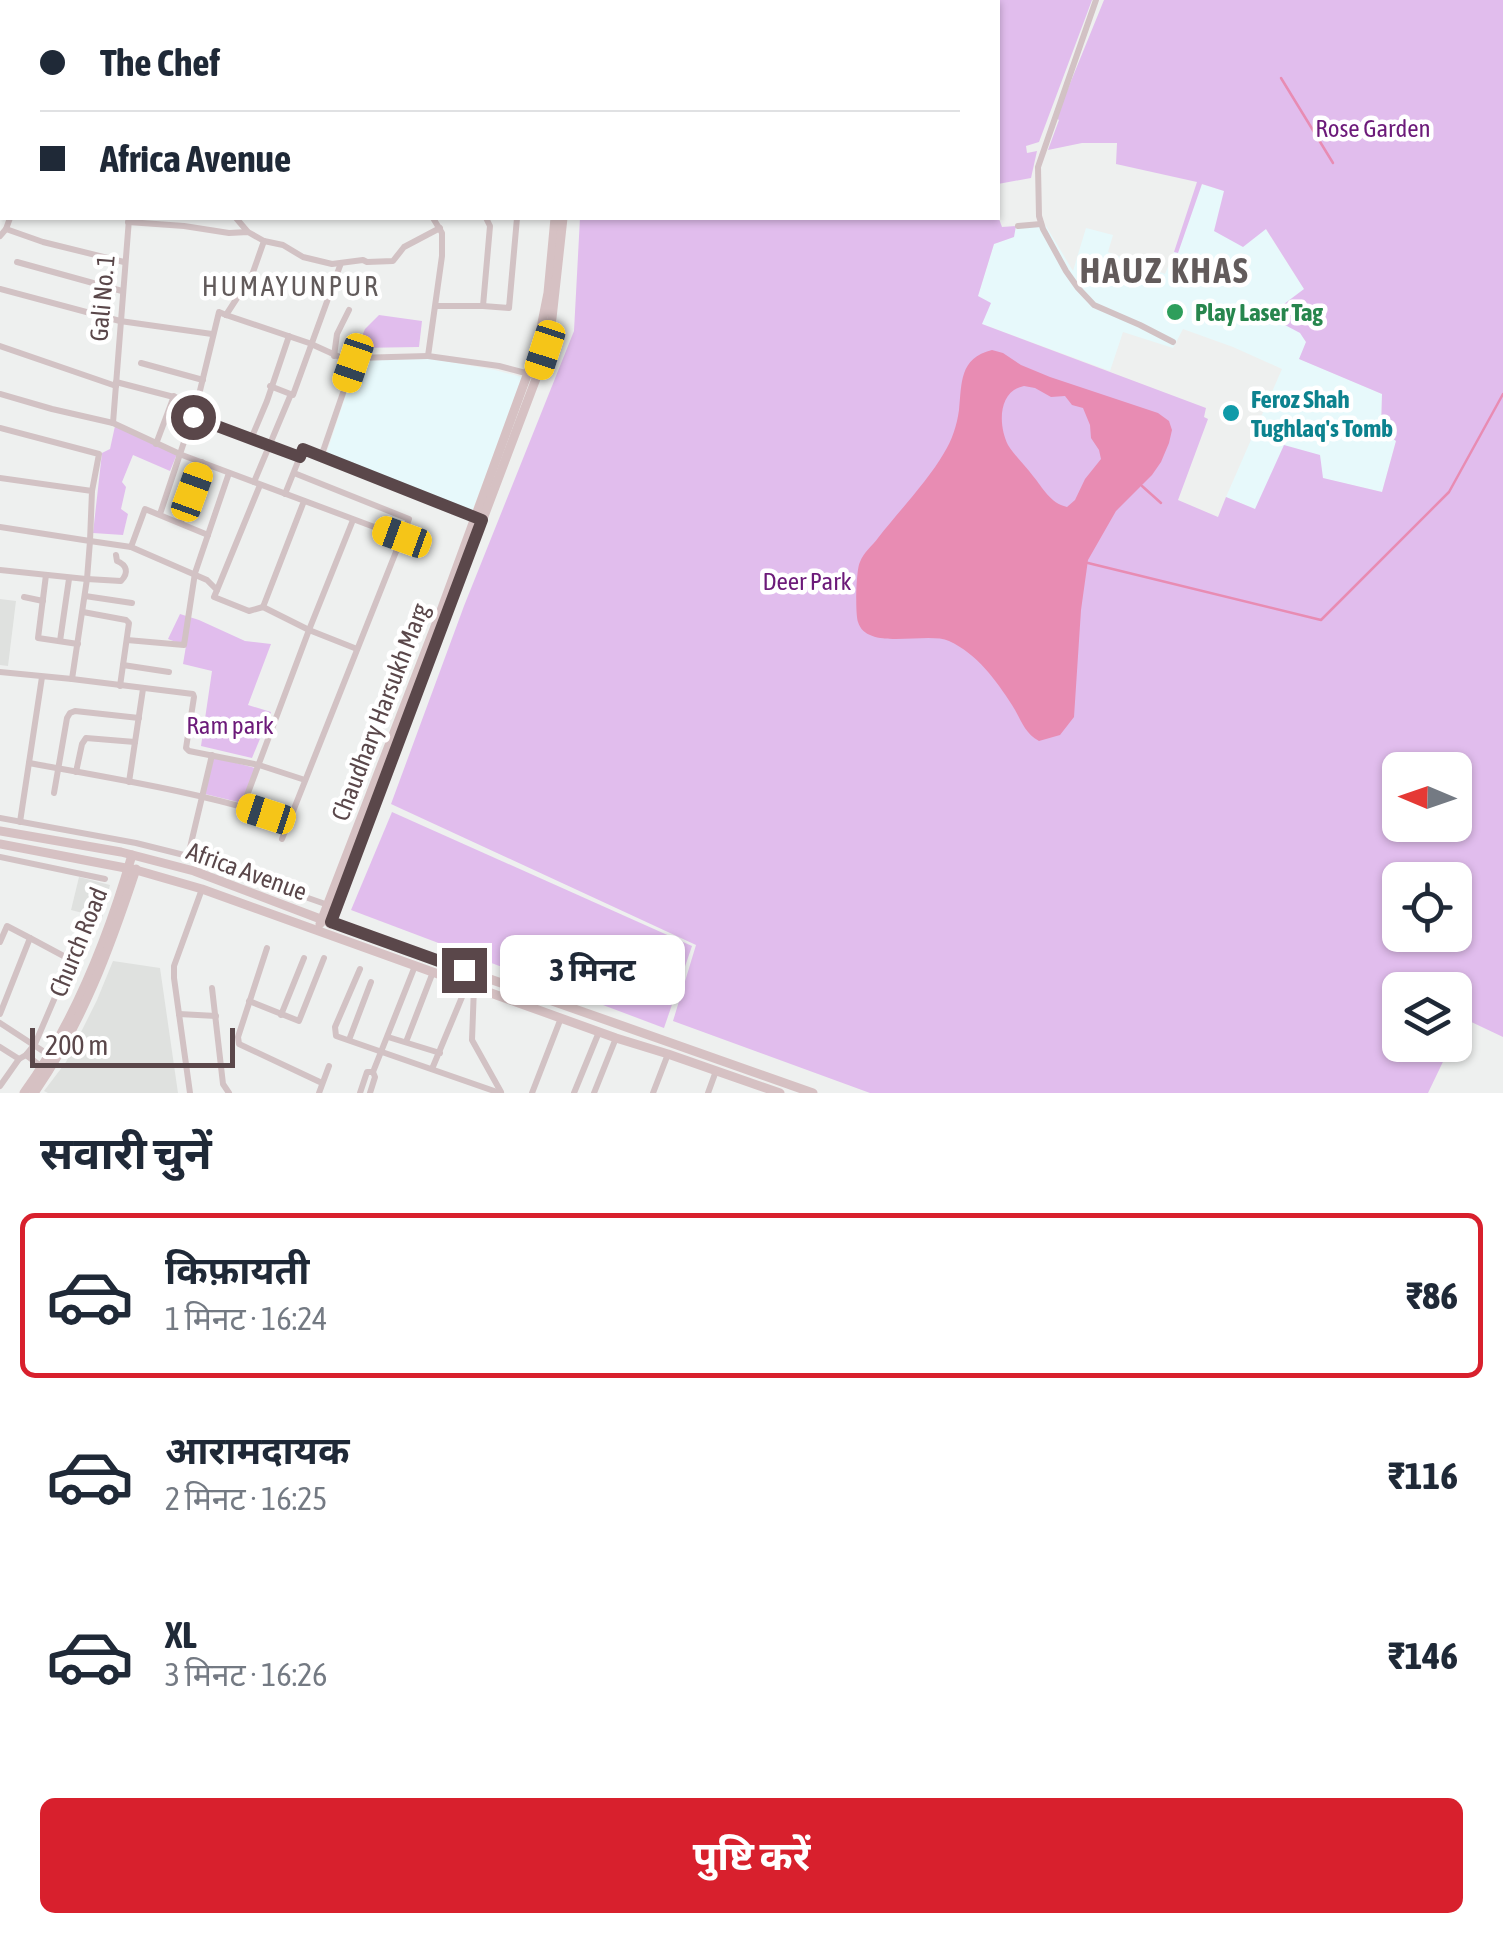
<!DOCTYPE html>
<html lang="hi">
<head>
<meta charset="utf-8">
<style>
  body { margin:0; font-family:"Asap Condensed","Noto Sans Devanagari",sans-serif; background:#f2f2f3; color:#1f2937; height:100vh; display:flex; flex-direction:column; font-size:38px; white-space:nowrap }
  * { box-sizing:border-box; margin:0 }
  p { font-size:32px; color:#747a83 }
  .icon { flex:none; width:55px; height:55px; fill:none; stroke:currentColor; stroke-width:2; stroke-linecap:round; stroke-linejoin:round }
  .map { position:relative; height:1093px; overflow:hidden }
  .side { display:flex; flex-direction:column; background:#fff; flex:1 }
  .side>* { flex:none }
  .guide { position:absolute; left:0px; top:0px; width:1000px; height:220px; box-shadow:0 2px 8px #0004; display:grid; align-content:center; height:220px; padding:0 40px; background:#fff }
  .needle { width:65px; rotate:272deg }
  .fabs { position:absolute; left:1382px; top:752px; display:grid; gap:20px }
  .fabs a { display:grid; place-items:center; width:90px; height:90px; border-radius:15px; background:#fff; box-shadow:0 2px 8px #0004; font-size:50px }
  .scale { position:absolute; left:30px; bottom:25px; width:205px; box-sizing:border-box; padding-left:10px; border:5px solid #5a474a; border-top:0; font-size:28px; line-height:35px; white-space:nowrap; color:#5a474a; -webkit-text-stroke:8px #fff; paint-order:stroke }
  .end { position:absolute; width:45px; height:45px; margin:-22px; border:12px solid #5a474a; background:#fff; box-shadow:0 0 0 5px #fff }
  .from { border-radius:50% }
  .bubble { position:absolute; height:70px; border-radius:15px; background:#fff; box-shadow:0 2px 8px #0004; font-size:32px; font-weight:700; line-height:70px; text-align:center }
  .car { position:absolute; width:30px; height:60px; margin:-30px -15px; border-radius:12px; box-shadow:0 0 8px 2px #0007; background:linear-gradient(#f5c518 24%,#345 0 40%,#f5c518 0 76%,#345 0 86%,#f5c518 0) }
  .guide b { display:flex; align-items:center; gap:35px; height:95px; font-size:38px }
  .guide b+b { border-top:2px solid #e0e1e3 }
  .guide i { width:25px; height:25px; background:#1f2937 }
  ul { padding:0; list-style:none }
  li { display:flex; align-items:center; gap:30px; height:165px; margin:0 20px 15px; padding:0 20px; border:5px solid transparent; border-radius:15px }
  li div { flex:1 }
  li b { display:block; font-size:38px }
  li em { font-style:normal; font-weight:700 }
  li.active { border-color:#d8202d }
  li>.icon { width:90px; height:90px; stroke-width:1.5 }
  h2 { padding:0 40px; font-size:45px; line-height:120px }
  .button { display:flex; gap:20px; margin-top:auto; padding:20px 40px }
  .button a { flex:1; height:115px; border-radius:15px; background:#d8202d; color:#fff; font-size:40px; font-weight:700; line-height:115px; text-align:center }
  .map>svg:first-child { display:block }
  .commercial { fill:#e7f9fb }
  .education { fill:#dfe1df }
  .green { fill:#e1bded; fill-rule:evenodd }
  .water { fill:#e88cb3; fill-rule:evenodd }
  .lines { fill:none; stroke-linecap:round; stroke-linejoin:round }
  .stream { stroke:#e88cb3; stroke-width:2.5 }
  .street { stroke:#d2c2c4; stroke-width:6 }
  .secondary { stroke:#d6c1c3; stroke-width:9 }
  .route { stroke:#5a474a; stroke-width:12 }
  .leisure-dot { fill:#2e9e5b; stroke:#fff; stroke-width:4 }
  .culture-dot { fill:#0f9aa8; stroke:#fff; stroke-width:4 }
  .labels { text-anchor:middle; stroke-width:9; stroke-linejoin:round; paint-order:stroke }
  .park-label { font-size:25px; fill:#6c1a79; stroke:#fff }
  .street-label { font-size:25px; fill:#5a474a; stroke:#fff }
  .leisure-label { font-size:25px; font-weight:bold; fill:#27864d; stroke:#fff; text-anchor:start }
  .culture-label { font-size:25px; font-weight:bold; fill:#0d838f; stroke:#fff; text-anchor:start }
  .neighbourhood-label { font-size:28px; letter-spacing:2.5px; fill:#625b5b; stroke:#fff }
  .district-label { font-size:35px; font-weight:bold; letter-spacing:2.5px; fill:#625b5b; stroke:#fff }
</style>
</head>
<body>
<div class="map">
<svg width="1503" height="1093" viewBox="0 0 1503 1093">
  <rect width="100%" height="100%" fill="#eef0ef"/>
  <g class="commercial">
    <polygon points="1201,184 1224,191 1265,228 1304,289 1300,332 1306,342 1300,359 1382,394 1381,430 1396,441 1382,492 1322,478 1255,509 1226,497 1282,369 1233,347 1183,329 1173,348 1123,332 1110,371 982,324 978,296 994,244 1013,237 1016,226 1042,224 1046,226 1073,271 1086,228 1113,235 1108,252 1165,274 1174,252 1178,252"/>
    <polygon points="427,358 495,370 522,377 472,512 326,455 357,361"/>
  </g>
  <g class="education">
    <polygon points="0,599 16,601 8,666 0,665"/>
    <polygon points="79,877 110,885 102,918 71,910"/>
    <polygon points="113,961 160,968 178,1093 48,1093 44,1091 66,1062 97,1000"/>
  </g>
  <g class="green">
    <polygon points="595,0 1092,0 1039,142 1026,146 1027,153 1037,151 1031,178 998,184 998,2 594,2"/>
    <path d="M1104 0H1503V1037L1465 1019 1455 1038V990H1400V1045H1451L1428 1093H870L673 1021 696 945 391 804 464 606 574 331 580 218H998V216L1002 227 1016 226 1014 237 994 244 978 296 991 303 982 324 1206 408 1204 417 1208 419 1178 500 1218 517 1226 497 1255 509 1284 445 1320 455 1323 478 1382 492 1396 441 1381 430 1382 394 1299 359 1306 342 1300 333 1268 316 1304 289 1266 229 1243 247 1214 231 1224 191 1202 184 1178 253 1174 252 1197 182 1116 164 1117 143H1082L1048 150 1059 120 1056 118ZM1400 770H1455V825H1400ZM1400 880H1455V935H1400Z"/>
    <polygon points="379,315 422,321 419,347 357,348 365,329"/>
    <polygon points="115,426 177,454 170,471 133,455 122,482 126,487 121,509 128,514 123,535 93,533 102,453 110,449"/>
    <polygon points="180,614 199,620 245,641 271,644 248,705 271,712 252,758 201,746 212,671 183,664 186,646 168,639"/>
    <polygon points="214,757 255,768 242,803 205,794"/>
    <polygon points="392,812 692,946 664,1028 351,910"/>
  </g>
  <path class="water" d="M992 350 1003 353 1021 365 1050 377 1158 413 1169 421 1172 430 1169 443 1161 462 1152 475 1116 511 1088 560 1081 610 1074 717 1060 735 1039 741C1024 733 1021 719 1012 705 996 680 977 654 949 641 927 631 867 652 858 622 855 614 856 569 860 562 863 553 873 545 878 538 899 511 927 482 944 453 952 440 957 425 959 410 962 383 959 358 992 350ZM1024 386 1035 388 1051 397 1065 396 1072 405 1083 408 1090 425 1091 438 1099 450 1101 459 1085 479 1075 500 1067 507C1050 503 1043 488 1033 476 1025 465 1015 456 1008 445 998 425 998 391 1024 386Z"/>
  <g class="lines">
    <g class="stream">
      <polyline points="1281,78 1333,163"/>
      <polyline points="1142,486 1161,503"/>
      <polyline points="1088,563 1321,620 1449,492 1503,394"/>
    </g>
    <g class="street">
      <polyline points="25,0 25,2"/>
      <polyline points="54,0 54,2"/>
      <polyline points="74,0 74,2"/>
      <polyline points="330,0 341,2"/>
      <polyline points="497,0 518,2"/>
      <polyline points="1096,0 1038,167 1039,216 1043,229 1066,271 1078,288 1094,305 1140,325 1173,342"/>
      <polyline points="121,2 122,0"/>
      <polyline points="169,2 169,0"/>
      <polyline points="206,2 206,0"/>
      <polyline points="217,2 218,0"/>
      <polyline points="229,2 230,0"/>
      <polyline points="252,2 253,0"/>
      <polyline points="297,2 298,0"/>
      <polyline points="374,2 374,0"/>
      <polyline points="400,2 400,0"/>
      <polyline points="543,2 543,0"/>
      <polyline points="0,26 2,48"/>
      <polyline points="0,139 2,126"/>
      <polyline points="0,155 2,156"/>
      <polyline points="236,218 247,231"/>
      <polyline points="433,218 442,233 442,256 428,356 499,366 537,376"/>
      <polyline points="486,218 490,226 483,306 509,308 517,218"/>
      <polyline points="128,222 184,226 229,233 248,232 264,241 283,245 303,257 332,264 363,260 367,262 393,261 404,247 440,228"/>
      <polyline points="1018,226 1041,224"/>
      <polyline points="6,229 43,242 124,262"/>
      <polyline points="0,236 6,229 10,218"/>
      <polyline points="17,262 122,291"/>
      <polyline points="0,289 120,321 212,334"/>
      <polyline points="436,306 483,306"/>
      <polyline points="226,315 309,343 353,363"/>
      <polyline points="226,315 252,275 264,241"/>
      <polyline points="0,346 116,386"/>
      <polyline points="334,356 337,334 349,310"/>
      <polyline points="141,363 203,380"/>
      <polyline points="116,382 197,403 160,514"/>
      <polyline points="270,386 293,395 341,263"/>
      <polyline points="0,394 52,409 113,423 182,455 401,537"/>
      <polyline points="197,403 219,312 226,315"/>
      <polyline points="193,417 300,457"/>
      <polyline points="113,423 129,219"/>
      <polyline points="0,428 99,454 92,491"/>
      <polyline points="251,439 267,401 289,336"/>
      <polyline points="156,444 174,396"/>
      <polyline points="321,457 355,358 428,356"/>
      <polyline points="0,478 92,491 90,541 0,527"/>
      <polyline points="254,482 291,394"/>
      <polyline points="285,494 303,449 476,518"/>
      <polyline points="181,522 202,462"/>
      <polyline points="131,547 145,509 208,535"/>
      <polyline points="0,570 86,579"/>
      <polyline points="46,575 38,638 78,644"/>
      <path d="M87 579 121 581C129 573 127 565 117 561L116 555"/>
      <polyline points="217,590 260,485"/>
      <polyline points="85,596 132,603"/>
      <polyline points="24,597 43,601"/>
      <polyline points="263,607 304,501"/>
      <polyline points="83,612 126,620 129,623 120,686"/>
      <polyline points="127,640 184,645 195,573 229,473"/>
      <polyline points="60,641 69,579"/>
      <polyline points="123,665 169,672"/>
      <polyline points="0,672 72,679 87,579 90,541 131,547 207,580 217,590 214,597 249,611 263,607 309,630 357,649"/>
      <polyline points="72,679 193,694 194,697 186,748 189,751 259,765 305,780"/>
      <path d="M29 763C116 779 205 793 289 821"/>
      <polyline points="76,772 82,744 86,738 135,742"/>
      <polyline points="129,782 143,689"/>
      <polyline points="54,793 67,718 70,713 75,711 139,718"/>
      <polyline points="243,806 309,630 353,520"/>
      <polyline points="0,818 136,843 188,856 331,906"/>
      <polyline points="20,822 42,677"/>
      <polyline points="282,839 409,519 294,473"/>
      <polyline points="188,856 212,755"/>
      <polyline points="0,857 105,879"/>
      <polyline points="0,942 7,926 30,938"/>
      <polyline points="267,948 238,1037 239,1044 322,1083"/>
      <polyline points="360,969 335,1027 336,1036 500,1093"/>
      <polyline points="474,987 472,1040 501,1092"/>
      <polyline points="212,988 223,1084 229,1093"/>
      <polyline points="249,1001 299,1021 324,958"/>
      <polyline points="0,1014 30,938 71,960 35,1044 26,1055 19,1059"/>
      <polyline points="179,1014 216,1016"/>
      <polyline points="281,1015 304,958"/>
      <polyline points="0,1023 49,1055"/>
      <polyline points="388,1037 440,1053"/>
      <polyline points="349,1040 371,982"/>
      <polyline points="406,1042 433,972"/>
      <polyline points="0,1047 19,1059 0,1086"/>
      <polyline points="26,1055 42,1067"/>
      <polyline points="432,1069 467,985"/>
      <polyline points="190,1093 174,978 174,966 202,889"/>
      <polyline points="319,1093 329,1066"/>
      <polyline points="360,1093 367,1072 373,1072"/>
      <polyline points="370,1093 375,1077 373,1072 415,966"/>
      <polyline points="532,1093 561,1018"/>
      <polyline points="574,1093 599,1032"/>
      <polyline points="594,1093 616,1038"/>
      <polyline points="653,1093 668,1054"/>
      <polyline points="708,1093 716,1071"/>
    </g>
    <g class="secondary">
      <polyline points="578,2 579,0"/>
      <polyline points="586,2 586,0"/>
      <polyline points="0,831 121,852 194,871 331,923 813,1093"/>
      <polyline points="0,844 136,870 202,889 616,1038 668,1054 780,1093"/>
      <polyline points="320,924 439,616 537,348 548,293 555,218"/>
      <polyline points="330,924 537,376 552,318 563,218"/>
      <path d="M24 1093C75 1022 108 938 132 855"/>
      <path d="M34 1093C82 1024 110 948 136 869"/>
    </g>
  </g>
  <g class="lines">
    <polyline class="route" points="193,417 300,457 303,449 482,520 331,922 464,970"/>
  </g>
  <circle class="leisure-dot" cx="1175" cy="312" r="10"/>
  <circle class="culture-dot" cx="1231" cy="413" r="10"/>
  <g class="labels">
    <g class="park-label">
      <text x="1373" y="137">Rose Garden</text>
      <text x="807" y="590">Deer Park</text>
      <text x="230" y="734">Ram park</text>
    </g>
    <g class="street-label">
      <text transform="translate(102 298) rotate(-85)" y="9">Gali No. 1</text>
      <text transform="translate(380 712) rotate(-69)" y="9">Chaudhary Harsukh Marg</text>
      <text transform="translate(247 871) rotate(20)" y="9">Africa Avenue</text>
      <text transform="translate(78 942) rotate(-68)" y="9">Church Road</text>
    </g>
    <g class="leisure-label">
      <text x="1195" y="321">Play Laser Tag</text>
    </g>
    <g class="culture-label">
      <text x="1251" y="408">Feroz Shah<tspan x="1251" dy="29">Tughlaq's Tomb</tspan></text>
    </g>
    <g class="neighbourhood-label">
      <text x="291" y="296">HUMAYUNPUR</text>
    </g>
    <g class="district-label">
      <text x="1165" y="283">HAUZ KHAS</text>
    </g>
  </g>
</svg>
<div class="fabs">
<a><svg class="needle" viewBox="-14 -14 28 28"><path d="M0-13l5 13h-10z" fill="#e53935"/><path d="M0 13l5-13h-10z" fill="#747a83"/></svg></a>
<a><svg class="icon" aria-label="locate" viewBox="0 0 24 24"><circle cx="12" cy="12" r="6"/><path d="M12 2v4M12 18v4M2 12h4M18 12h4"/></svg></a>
<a><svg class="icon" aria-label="layers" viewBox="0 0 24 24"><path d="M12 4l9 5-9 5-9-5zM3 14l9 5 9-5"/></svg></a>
</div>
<div class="scale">200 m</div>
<i class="end from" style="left:193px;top:417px"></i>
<i class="end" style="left:464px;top:970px"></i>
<div class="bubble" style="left:500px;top:935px;width:185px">3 मिनट</div>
<i class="car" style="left:545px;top:350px;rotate:198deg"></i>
<i class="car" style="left:353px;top:363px;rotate:199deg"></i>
<i class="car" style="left:192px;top:492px;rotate:20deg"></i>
<i class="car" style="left:402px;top:537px;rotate:290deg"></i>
<i class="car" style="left:266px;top:814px;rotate:288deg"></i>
<div class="guide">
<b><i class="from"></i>The Chef</b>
<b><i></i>Africa Avenue</b>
</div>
</div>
<section class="side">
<h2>सवारी चुनें</h2>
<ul>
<li class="active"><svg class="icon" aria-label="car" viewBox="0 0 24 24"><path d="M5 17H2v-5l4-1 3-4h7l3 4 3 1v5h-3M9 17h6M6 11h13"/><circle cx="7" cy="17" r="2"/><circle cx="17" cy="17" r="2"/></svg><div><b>किफ़ायती</b><p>1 मिनट · 16:24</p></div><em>₹86</em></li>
<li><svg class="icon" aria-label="car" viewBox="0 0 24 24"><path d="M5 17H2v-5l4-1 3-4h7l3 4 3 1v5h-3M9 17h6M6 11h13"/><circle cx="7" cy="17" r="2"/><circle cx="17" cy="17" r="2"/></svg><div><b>आरामदायक</b><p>2 मिनट · 16:25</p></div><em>₹116</em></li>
<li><svg class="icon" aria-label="car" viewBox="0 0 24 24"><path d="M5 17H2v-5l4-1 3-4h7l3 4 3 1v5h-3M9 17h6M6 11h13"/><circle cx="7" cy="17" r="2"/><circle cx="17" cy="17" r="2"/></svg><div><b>XL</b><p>3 मिनट · 16:26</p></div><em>₹146</em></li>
</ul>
<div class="button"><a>पुष्टि करें</a></div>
</section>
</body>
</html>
